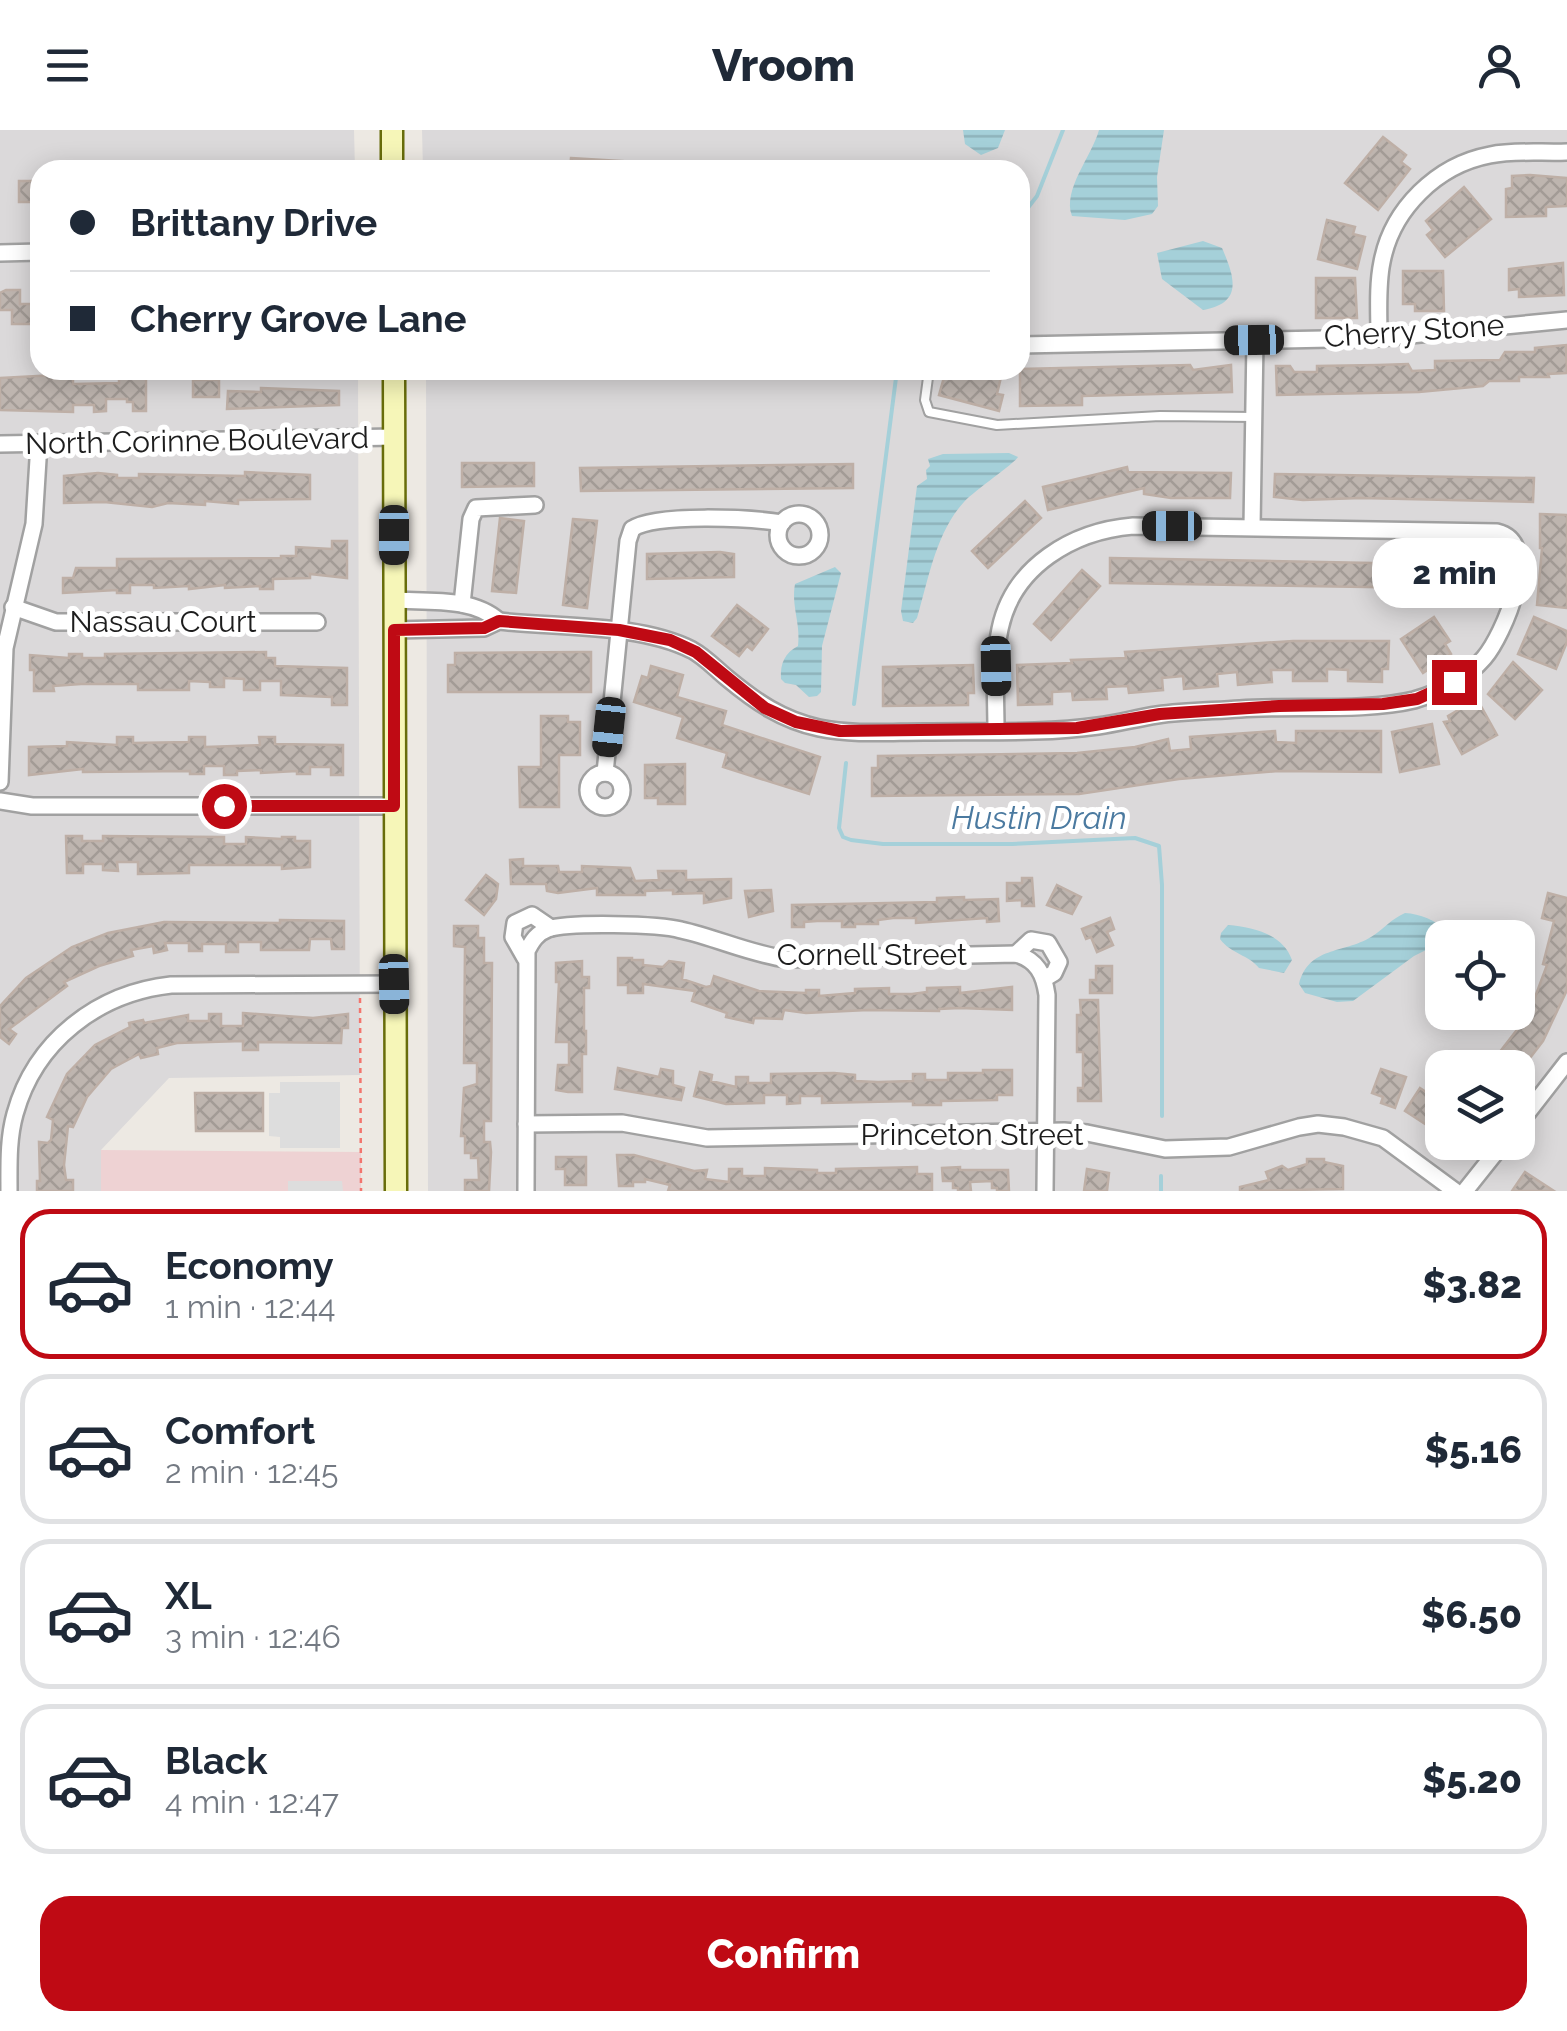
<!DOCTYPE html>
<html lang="en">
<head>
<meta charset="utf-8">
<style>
  body { margin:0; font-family:Raleway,sans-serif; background:#f2f2f3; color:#1f2937; height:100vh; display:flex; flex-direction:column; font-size:38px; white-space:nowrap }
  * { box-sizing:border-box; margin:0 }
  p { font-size:32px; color:#747a83 }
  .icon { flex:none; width:55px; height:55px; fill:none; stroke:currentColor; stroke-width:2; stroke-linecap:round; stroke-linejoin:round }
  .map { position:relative; height:1061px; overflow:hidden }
  .sheet { display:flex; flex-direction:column; background:#fff; flex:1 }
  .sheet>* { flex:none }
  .hud { position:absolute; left:30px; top:30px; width:1000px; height:220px; border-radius:30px; box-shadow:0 5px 25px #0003; display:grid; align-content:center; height:220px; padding:0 40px; background:#fff }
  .tools { position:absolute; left:1425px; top:790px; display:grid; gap:20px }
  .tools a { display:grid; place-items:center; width:110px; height:110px; border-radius:20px; background:#fff; box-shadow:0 5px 25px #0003; font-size:50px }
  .end { position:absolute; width:45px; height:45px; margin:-22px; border:12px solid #bf0a14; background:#fff; box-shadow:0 0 0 5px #fff }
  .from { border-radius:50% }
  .bubble { position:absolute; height:70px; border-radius:30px; background:#fff; box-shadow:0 5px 25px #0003; font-size:32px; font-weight:800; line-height:70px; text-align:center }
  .car { position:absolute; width:30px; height:60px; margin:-30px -15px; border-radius:12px; box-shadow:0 0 8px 2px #0007; background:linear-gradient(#222 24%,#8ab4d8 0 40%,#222 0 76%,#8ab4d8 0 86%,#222 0) }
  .hud b { display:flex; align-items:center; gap:35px; height:95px; font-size:38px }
  .hud b+b { border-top:2px solid #e0e1e3 }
  .hud i { width:25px; height:25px; background:#1f2937 }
  ul { padding:18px 0 0; list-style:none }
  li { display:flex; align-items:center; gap:30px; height:150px; margin:0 20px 15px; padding:0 20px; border:5px solid #e0e1e3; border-radius:30px }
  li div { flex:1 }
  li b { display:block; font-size:38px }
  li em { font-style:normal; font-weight:800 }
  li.active { border-color:#bf0a14 }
  li>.icon { width:90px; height:90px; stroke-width:1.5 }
  .button { display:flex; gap:20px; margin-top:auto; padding:20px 40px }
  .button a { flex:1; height:115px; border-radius:30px; background:#bf0a14; color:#fff; font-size:40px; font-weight:800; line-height:115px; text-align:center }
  header { display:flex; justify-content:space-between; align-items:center; height:130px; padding:0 40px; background:#fff; font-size:45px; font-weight:800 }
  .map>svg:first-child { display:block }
  .residential { fill:#dbd9da; fill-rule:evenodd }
  .commercial { fill:#eed2d3 }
  .parking { fill:#ddd }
  .water { fill:url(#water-rules) }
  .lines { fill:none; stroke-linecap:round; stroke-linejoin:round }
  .stream { stroke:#a5d0d9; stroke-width:4 }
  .building { fill:url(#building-cross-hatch); stroke:#beafa6; stroke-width:2.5 }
  .lane-casing { stroke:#a1a1a1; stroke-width:12 }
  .street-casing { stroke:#a1a1a1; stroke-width:20 }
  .secondary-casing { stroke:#686d0a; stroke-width:25 }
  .path { stroke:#f3756e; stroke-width:2.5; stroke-dasharray:5 5; stroke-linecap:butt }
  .lane { stroke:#fff; stroke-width:8 }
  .street { stroke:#fff; stroke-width:15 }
  .secondary { stroke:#f6f6b8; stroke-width:20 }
  .route { stroke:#bf0a14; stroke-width:12 }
  .labels { text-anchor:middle; stroke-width:10; stroke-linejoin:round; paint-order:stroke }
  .street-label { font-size:30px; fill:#1d1d1d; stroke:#fff }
  .water-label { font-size:32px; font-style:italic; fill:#4b7aa0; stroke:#fff }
</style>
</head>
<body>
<header><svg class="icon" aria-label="menu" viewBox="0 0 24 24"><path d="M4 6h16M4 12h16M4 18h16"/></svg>Vroom<svg class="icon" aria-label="person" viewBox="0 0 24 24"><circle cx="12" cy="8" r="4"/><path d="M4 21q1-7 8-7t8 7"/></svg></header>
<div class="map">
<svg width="1567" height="1061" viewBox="0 0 1567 1061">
  <defs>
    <pattern id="water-rules" width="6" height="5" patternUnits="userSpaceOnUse" patternTransform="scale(2.5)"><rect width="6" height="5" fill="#a5d0d9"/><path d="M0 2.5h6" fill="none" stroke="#8eb2ba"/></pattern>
    <pattern id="building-cross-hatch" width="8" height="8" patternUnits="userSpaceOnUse" patternTransform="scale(2.5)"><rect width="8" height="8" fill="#beb5af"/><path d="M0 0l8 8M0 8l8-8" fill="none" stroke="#a39b96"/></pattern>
  </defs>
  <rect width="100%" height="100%" fill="#ede9e3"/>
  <g class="residential">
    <polygon points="0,0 354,0 355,40 40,40 40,240 358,240 360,945 169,948 101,1020 101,1061 0,1061"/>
    <path d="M422 0H1567V1061H428L426 240H1020V40H423ZM1442 808H1518V882H1442ZM1442 938H1518V1012H1442Z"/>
  </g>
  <polygon class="commercial" points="101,1020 361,1022 361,1061 101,1061"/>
  <g class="parking">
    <polygon points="280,952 340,952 340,1018 280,1018 280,1007 269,1006 269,963 280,963"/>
    <polygon points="288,1051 342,1051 343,1061 288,1061"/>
  </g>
  <g class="water">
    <polygon points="963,0 1005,0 998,18 981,25 965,14"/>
    <path d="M1099 0H1164L1157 47 1158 76 1152 84 1125 90 1072 86C1062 60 1092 26 1099 0Z"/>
    <path d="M1203 111 1222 118C1235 148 1243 173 1203 180L1162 149 1157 123Z"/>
    <path d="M1009 323 1018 327C1015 333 975 360 964 372 936 402 928 451 917 488L913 493 903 491 901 481 917 356 927 349 926 340 930 336 928 329 943 324Z"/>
    <path d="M835 437 841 443 822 516 821 562 817 566 809 567 796 555 785 553 781 549C780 533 785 523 798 516 801 494 791 476 795 454Z"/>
    <path d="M1405 783C1420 784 1436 790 1446 801L1442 812 1414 826 1353 871 1337 872 1305 863 1299 854C1309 816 1343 824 1371 807 1384 799 1391 789 1405 783Z"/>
    <path d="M1228 795C1253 797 1283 804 1292 830L1284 843 1259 838C1249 825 1231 824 1220 809L1221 803Z"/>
  </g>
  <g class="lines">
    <g class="stream">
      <polyline points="1020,88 1037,66 1063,0"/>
      <polyline points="854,574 897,240"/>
      <polyline points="846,633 839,698 843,707 851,710 883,714 1012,714 1135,708 1159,716 1162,755 1162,986"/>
      <polyline points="1161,1046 1161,1061"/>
    </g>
  </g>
  <g class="building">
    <polygon points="1383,7 1406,25 1401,32 1410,39 1378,80 1345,53"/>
    <polygon points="571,28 636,32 635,40 570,40"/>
    <polygon points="1530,45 1567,48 1567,76 1546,77 1546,86 1506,87 1506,59 1512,58 1512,46"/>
    <rect x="19" y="51" width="21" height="21"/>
    <polygon points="1464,57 1491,89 1445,127 1427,105 1433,100 1426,91"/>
    <polygon points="1327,90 1355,97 1353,104 1365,107 1357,139 1318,129"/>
    <polygon points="1563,133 1564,165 1519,167 1519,159 1509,160 1509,139"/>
    <polygon points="1403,141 1443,141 1444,181 1415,181 1415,174 1403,174"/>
    <polygon points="1316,148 1355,148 1357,188 1316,188"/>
    <polygon points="6,160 20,160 20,174 35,174 35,194 12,194 12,180 0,180 0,163"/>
    <polygon points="1566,215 1567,243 1548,244 1549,247 1519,247 1519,251 1489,251 1483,256 1419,262 1277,265 1276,236 1290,236 1294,242 1317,242 1317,236 1378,235 1408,234 1412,241 1435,240 1435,231 1500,230 1505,222 1535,222 1535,218"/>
    <polygon points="1190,235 1193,240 1231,235 1232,262 1082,266 1082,275 1020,276 1020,239"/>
    <polygon points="946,240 1002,243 997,264 1003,265 999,281 939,265"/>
    <polygon points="73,244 73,254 119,253 119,248 146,248 146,281 133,281 133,272 127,272 127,269 106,269 106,281 94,282 94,275 73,275 73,282 0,280 0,248"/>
    <rect x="193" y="250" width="26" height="17"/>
    <polygon points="261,258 339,261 339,275 227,279 228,261 261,262"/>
    <polygon points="462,333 534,333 534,356 462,357"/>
    <polygon points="853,334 853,358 581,361 580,338"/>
    <polygon points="1127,337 1128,342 1231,343 1230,368 1171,368 1144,364 1144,358 1048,380 1043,357"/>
    <polygon points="245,342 310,345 310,369 238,370 238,374 205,371 205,375 168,373 152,377 104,372 64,373 64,346 98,343 117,345 117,348 139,348 139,344 245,346"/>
    <polygon points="1275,344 1534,348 1533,372 1361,368 1303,370 1274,367"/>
    <polygon points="1025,371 1041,388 988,438 972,421"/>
    <polygon points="1540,384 1567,385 1567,478 1537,475 1542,418 1540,418"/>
    <polygon points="500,388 524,391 516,463 492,461"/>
    <polygon points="573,389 597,391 587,478 563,475"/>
    <polygon points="332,411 347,411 347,448 310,444 310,448 273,449 273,459 260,459 260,456 225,458 225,455 189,459 189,456 154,458 154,455 130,455 130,463 117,463 117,460 63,463 63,448 73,448 76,438 117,438 117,429 281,428 281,426 296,426 296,417 332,419"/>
    <polygon points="720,422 734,424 734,447 647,449 647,424"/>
    <polygon points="1110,428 1479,435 1493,436 1493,459 1110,453"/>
    <polygon points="1082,440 1100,456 1051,510 1034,494"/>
    <polygon points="737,475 768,499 752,520 747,516 739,526 712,506"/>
    <polygon points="1434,487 1450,511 1445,514 1451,524 1423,543 1401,509"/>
    <polygon points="1534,487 1567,501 1567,512 1556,539 1518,524"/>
    <polygon points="1293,511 1389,511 1388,539 1382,539 1382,552 1348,551 1348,540 1327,539 1327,551 1293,551 1293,540 1271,540 1272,552 1238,555 1237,542 1217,544 1218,556 1184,559 1183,546 1162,548 1163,560 1129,563 1128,556 1106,557 1107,569 1073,570 1072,561 1052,562 1052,574 1018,575 1017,535 1072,533 1071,530 1126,528 1125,522"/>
    <polygon points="266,522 266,528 275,528 275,536 347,538 347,575 332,575 332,567 281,565 281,551 260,551 260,560 244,560 244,549 224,548 224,557 210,557 210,552 189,551 189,560 138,560 138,554 81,554 53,556 54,561 34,561 34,540 30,540 30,525 69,528 69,524 82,524 82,528 105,528 105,524"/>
    <polygon points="581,522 591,522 591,562 448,562 448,535 455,535 455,523"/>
    <polygon points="1513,532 1542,560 1515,589 1488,564"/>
    <polygon points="973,535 974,563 968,563 968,575 883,576 883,537"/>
    <polygon points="651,536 683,545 677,567 726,581 722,595 820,627 809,664 723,637 727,623 677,608 683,587 634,572 642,546 648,548"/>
    <polygon points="1477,569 1497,605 1462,624 1444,592 1450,591 1448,586"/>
    <polygon points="541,586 568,586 568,592 580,592 580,625 559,625 559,677 520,677 519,637 541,637"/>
    <polygon points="1432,594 1439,634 1400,642 1392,602"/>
    <polygon points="1275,601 1276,612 1296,613 1296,601 1381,601 1381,642 1278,641 1179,649 1079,664 872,666 872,638 878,638 878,626 1077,623 1135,617 1168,609 1170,621 1191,619 1190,607"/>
    <polygon points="117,607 133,607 133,613 189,612 189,607 205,607 205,617 260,615 259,607 275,607 275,614 343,615 343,645 331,645 331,637 310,637 310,644 297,644 297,641 261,643 261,640 237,641 237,645 224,645 224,636 204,636 204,644 190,644 190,641 83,642 83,639 29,645 29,617 67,616 67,612 117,615"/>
    <polygon points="685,634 685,674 658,674 658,668 645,668 645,635"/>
    <polygon points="66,706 82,706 82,711 103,711 103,706 224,707 224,714 246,714 246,707 282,709 282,707 295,707 295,711 310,711 310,737 282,739 282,735 189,735 189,743 138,744 138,732 117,732 118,741 103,740 103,734 83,734 83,743 67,743"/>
    <polygon points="523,729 523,736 558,736 559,742 582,742 582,736 630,738 635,751 659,750 658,741 686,741 686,750 731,749 731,768 704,773 704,763 673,764 673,760 645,761 645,765 597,765 597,758 558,763 547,761 546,754 511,754 510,730"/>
    <polygon points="486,745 498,754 496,769 484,785 466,770"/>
    <polygon points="1022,748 1032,748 1034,776 1022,776 1022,770 1007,771 1007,753 1022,753"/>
    <polygon points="1057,755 1081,767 1072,784 1047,775"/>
    <polygon points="771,760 773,781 749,787 745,761"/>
    <polygon points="1548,763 1567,768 1567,860 1543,911 1523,937 1507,938 1495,928 1516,901 1534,870 1547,835 1543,834 1554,791 1542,788"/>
    <polygon points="964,767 964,770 998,769 999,791 987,792 987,788 916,793 916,788 893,788 878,790 878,794 855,794 855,797 842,797 842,791 817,791 804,792 804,797 792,797 792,775 937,772 937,768"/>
    <polygon points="1110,788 1114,799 1107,802 1113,815 1097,822 1091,807 1086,809 1082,799"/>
    <polygon points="280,790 344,791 344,819 332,819 331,809 310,809 309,820 261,820 261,812 238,812 238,822 226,822 226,814 202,814 202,821 189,821 189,813 165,813 167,820 154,823 153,816 131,820 133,826 99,836 64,852 67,856 9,899 16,904 9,914 0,907 0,876 26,848 72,817 108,803 164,792 280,793"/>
    <polygon points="454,796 478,796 478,808 484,808 484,833 492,833 491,991 484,991 484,1012 490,1012 491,1022 489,1061 465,1061 465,1050 479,1050 478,1028 471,1028 471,1023 465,1023 465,1006 461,1006 464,958 477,954 477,933 464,933 465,817 454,816"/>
    <polygon points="618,828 632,828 632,830 643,830 643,835 663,837 669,831 684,833 682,849 706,857 711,856 714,846 759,861 806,863 806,860 819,860 819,866 855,863 855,859 889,858 889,864 912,864 927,862 927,858 960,857 960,863 1012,857 1012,880 960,878 939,879 939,881 868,880 806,883 784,880 782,889 754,888 753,893 726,887 727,883 692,871 695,861 643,854 643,863 628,863 628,855 618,855"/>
    <polygon points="582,831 582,847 589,847 589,858 584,858 584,901 586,901 586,924 582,924 582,962 568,962 556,960 558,935 569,935 569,912 556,912 559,852 556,852 556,833"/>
    <polygon points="1096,836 1112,836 1112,863 1090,863 1090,850 1096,850"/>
    <polygon points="1080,870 1098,870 1101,971 1078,971 1078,958 1083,958 1083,922 1077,922 1077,885 1081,885"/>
    <polygon points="243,883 313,888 348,884 348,898 342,898 341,913 258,912 258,920 243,920 243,911 177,913 157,918 158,924 141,928 139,924 122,933 111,939 87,967 73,997 68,996 64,1035 66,1050 73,1050 73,1061 37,1061 37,1051 40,1051 39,1012 48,1013 51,1010 53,990 47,987 67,944 95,915 130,897 129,893 143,890 144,893 188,885 188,891 209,891 209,884 221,884 221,896 243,896"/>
    <polygon points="618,938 659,947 661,939 673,941 673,955 684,958 681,970 615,959"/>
    <polygon points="1381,939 1406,947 1395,978 1381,973 1383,967 1372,963"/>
    <polygon points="983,940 1012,940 1012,965 997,965 997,970 941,971 941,975 913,975 913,971 822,973 822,966 800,966 800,973 787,974 787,965 764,965 764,973 726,974 694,966 700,942 712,945 711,951 736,957 736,947 748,947 748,953 771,953 771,944 834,943 855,945 855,951 878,952 913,951 913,944 925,944 925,950 948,950 948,943 983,943"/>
    <polygon points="1420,958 1442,973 1442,1005 1405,981"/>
    <polygon points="195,963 263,963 263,1001 196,1001"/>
    <polygon points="617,1025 634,1025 694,1041 707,1040 705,1049 729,1052 729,1039 742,1039 742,1046 765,1046 765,1038 817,1040 817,1043 836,1043 836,1039 917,1037 917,1044 932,1044 932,1061 668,1061 670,1055 645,1049 645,1052 633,1052 633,1056 619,1056"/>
    <polygon points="556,1027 586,1027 586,1055 565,1055 565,1039 556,1039"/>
    <polygon points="1307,1029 1324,1029 1324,1032 1343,1036 1343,1059 1240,1061 1240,1057 1269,1050 1266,1042 1282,1036 1288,1040 1307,1034"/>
    <polygon points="960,1037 960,1040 1008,1040 1009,1061 997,1061 997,1058 992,1058 992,1051 970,1052 971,1061 958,1061 958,1058 953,1058 953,1051 943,1051 942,1038"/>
    <polygon points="1087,1039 1109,1043 1107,1061 1084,1061"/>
    <polygon points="1525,1042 1554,1061 1512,1061"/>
  </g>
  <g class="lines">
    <defs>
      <polyline id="lane" points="929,240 925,270 929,282 997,295 1160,286 1255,287"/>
      <g id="street">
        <polyline points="0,123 40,122"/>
        <path d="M1379 208C1379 183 1377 156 1382 132 1392 79 1437 35 1490 25 1515 20 1542 23 1567 22"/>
        <polyline points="1020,215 1379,208 1567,190"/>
        <polyline points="0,314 395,307"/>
        <circle cx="799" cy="405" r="21"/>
        <polyline points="1252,397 1255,210"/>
        <path d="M394 470C428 472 473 467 499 491"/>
        <polyline points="462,474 471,389 476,378 535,375"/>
        <polyline points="13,477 56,492 317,492"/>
        <path d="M394 500 484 498 499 491C559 498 639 493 692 520 705 527 716 539 727 548 756 572 782 590 819 598 853 605 890 602 924 602 982 601 1041 604 1098 596 1118 593 1138 588 1157 585 1185 581 1213 581 1240 579 1293 575 1365 582 1414 570 1439 563 1467 548 1484 528 1503 506 1544 413 1497 402L1133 396C1073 401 1013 436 1000 499 993 532 996 567 996 601"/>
        <path d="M605 643 628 411 632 399C655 383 752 388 782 393"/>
        <circle cx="605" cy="660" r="17"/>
        <polyline points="0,652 5,518 34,394 39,313"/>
        <polyline points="0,671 32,676 394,676"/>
        <polyline points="1016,824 1031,810 1048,813 1059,832 1054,843 1044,849"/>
        <polyline points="525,828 513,807 515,793 532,785 551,798"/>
        <polyline points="526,994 622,993 707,1008 1064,1001 1087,1003 1165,1019 1229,1017 1299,997 1318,994 1344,997 1383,1008 1455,1061"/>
        <polyline points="1518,995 1567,932"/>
        <path d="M9 1061C9 1035 8 1009 15 984 35 911 98 863 171 855L393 854"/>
        <path d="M526 1061 527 821C532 811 537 803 548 799 569 792 659 794 681 800 717 808 750 824 787 829L1016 824C1037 830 1044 844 1047 865L1045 1061"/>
        <polyline points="1465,1061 1504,1012"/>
      </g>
      <g id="secondary">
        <polyline points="392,40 392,0"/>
        <polyline points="394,240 396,1061"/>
      </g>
    </defs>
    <use href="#lane" class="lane-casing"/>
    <use href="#street" class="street-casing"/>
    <use href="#secondary" class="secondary-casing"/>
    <polyline class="path" points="360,868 361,1061"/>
    <use href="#lane" class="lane"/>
    <use href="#street" class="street"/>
    <use href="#secondary" class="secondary"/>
  </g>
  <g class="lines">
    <polyline class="route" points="224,676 394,676 394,500 484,498 499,491 619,500 670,510 696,522 765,578 796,592 840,601 1077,598 1160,584 1279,576 1383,574 1417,569 1454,552"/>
  </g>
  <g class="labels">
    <g class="street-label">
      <text transform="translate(1414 201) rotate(-4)" y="10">Cherry Stone</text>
      <text transform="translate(197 311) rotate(-1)" y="10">North Corinne Boulevard</text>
      <text x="163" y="502">Nassau Court</text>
      <text x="872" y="835">Cornell Street</text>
      <text x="972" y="1015">Princeton Street</text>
    </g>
    <g class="water-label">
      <text x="1039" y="699">Hustin Drain</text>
    </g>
  </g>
</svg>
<div class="tools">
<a><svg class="icon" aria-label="locate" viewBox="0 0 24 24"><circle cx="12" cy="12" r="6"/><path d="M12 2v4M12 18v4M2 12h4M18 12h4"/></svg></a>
<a><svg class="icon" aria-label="layers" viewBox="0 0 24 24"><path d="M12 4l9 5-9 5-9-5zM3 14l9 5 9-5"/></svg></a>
</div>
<i class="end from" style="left:224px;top:676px"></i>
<i class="end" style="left:1454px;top:552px"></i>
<div class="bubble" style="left:1372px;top:408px;width:165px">2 min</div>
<i class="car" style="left:1254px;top:210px;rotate:269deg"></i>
<i class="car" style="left:1172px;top:396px;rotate:270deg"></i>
<i class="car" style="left:394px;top:405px;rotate:180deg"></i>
<i class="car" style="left:996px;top:536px;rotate:179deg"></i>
<i class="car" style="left:609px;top:597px;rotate:186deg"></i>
<i class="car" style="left:394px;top:854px;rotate:179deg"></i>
<div class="hud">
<b><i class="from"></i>Brittany Drive</b>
<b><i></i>Cherry Grove Lane</b>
</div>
</div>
<section class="sheet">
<ul>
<li class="active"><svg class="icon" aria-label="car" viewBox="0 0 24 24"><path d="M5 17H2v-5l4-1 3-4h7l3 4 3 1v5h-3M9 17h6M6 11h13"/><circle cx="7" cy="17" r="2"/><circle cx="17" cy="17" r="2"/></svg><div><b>Economy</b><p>1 min · 12:44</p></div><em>$3.82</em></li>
<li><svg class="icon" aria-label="car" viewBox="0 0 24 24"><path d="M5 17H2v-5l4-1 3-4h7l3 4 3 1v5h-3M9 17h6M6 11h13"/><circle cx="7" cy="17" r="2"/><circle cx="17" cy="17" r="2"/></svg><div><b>Comfort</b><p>2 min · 12:45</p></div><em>$5.16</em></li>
<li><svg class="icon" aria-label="car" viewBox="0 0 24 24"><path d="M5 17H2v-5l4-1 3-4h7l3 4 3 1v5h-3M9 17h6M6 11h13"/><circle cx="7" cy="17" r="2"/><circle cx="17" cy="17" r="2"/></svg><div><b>XL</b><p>3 min · 12:46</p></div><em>$6.50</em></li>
<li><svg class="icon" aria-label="car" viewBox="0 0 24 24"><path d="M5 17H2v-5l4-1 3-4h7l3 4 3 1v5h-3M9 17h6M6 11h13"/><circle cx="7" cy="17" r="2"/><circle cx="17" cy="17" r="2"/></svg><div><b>Black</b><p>4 min · 12:47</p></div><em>$5.20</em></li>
</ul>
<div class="button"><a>Confirm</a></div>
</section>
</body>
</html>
